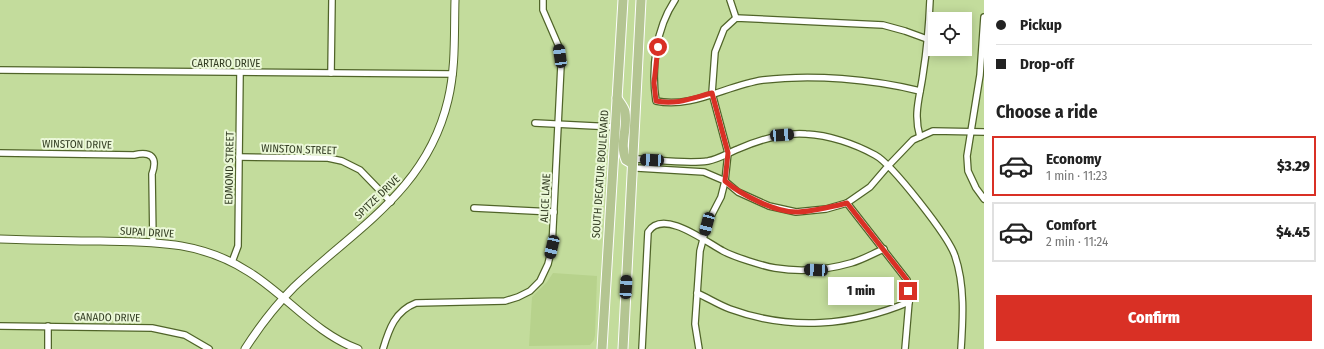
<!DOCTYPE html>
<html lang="en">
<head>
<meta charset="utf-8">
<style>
  body { margin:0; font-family:"Fira Sans Condensed",sans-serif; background:#f6f6f6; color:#222; height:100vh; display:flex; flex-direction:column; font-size:15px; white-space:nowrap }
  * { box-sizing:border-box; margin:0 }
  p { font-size:13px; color:#767676 }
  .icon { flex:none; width:22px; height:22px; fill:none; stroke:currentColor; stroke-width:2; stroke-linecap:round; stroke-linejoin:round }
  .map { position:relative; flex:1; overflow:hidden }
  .details { display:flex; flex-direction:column; background:#fff; width:340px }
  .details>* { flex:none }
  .top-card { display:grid; align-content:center; height:88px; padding:0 12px; background:#fff }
  .tools { position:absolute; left:928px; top:12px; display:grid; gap:8px }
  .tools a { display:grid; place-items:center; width:44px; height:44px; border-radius:0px; background:#fff; box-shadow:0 2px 10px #0003; font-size:20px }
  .end { position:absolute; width:18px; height:18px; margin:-9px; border:5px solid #d93025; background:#fff; box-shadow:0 0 0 2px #fff }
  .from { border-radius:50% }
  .bubble { position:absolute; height:28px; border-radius:0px; background:#fff; box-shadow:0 2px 10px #0003; font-size:13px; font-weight:800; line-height:28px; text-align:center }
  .car { position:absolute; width:12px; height:24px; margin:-12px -6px; border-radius:5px; box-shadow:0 0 3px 1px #0007; background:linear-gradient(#222 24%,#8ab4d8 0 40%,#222 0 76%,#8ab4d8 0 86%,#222 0) }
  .top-card b { display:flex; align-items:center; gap:14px; height:38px; font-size:15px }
  .top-card b+b { border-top:1px solid #e0e0e0 }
  .top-card i { width:10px; height:10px; background:#222 }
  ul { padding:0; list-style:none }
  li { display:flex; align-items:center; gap:12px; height:60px; margin:0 8px 6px; padding:0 4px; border:2px solid #e0e0e0; border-radius:0px }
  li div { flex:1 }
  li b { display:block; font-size:15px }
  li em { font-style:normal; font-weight:800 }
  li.active { border-color:#d93025 }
  li>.icon { width:36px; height:36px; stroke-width:1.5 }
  h2 { padding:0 12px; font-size:18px; line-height:48px }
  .button { display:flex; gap:8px; margin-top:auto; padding:8px 12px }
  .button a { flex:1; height:46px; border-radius:0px; background:#d93025; color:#fff; font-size:16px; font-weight:800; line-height:46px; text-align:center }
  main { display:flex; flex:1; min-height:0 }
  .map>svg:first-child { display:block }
  .built { fill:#b7d28c }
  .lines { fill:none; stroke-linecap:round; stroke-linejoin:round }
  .minor-casing { stroke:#506429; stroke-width:8 }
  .tertiary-casing { stroke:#506429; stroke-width:9 }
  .primary-casing { stroke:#fff; stroke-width:11 }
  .minor { stroke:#fff; stroke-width:5.5 }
  .tertiary { stroke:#fff; stroke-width:7 }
  .primary { stroke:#b4c592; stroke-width:9 }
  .route { stroke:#d93025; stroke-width:5 }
  .labels { text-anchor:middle; stroke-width:4; stroke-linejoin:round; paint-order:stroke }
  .street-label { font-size:11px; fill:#333d23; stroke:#ebf8d8 }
</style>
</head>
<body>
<main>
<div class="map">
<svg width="984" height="349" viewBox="0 0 984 349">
  <rect width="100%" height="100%" fill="#c3dc9c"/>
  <polygon class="built" points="553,273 597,276 595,335 594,340 590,345 529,346 532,297 547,282"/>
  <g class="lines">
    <defs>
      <g id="minor">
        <path d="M675 0C656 28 651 68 656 101 692 109 727 85 763 80 812 74 872 79 920 91"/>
        <polyline points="730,0 736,18"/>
        <polyline points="984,17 980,75 967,156 968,171 976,188 984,199"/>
        <polyline points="0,70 453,74"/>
        <polyline points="331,73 332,0"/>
        <polyline points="535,123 615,127"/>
        <path d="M920 137C913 113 920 97 923 74 927 49 929 24 930 0"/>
        <path d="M0 153 134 155C151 151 158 157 152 174L153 242"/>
        <polyline points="239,157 328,158 342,161 360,170 391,202"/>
        <polyline points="847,203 907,280 909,302 905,349"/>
        <polyline points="474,208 554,212"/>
        <polyline points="232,262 238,246 240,73"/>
        <path d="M697 293C708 298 719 305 730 309 790 331 852 326 909 302"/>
        <polyline points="0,326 152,328 185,335 209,349"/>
        <polyline points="48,349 48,326"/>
        <path d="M383 349C389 329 395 311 416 303L505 301 518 297 530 291 540 281 548 264 552 247 561 65 559 47 543 10V0"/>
        <path d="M642 349 648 232C663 208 706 242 723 251 734 257 763 266 775 268 800 272 827 270 851 263 862 260 874 253 884 249"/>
        <polyline points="699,349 695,324 700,251 707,224 721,197 725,181 728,153 712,93 715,52 724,29 736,18 883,25 905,31 927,39"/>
        <path d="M961 349C963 319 965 285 955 256 949 237 892 164 875 155 855 144 829 135 806 134 783 132 759 140 738 149 728 153 719 159 708 161 686 164 660 160 638 159L631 163 637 168 704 172 725 181 738 192 769 206 796 212 826 209 847 203 870 187 888 166 889 165 913 140 933 131 984 132"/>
      </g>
      <g id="tertiary">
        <path d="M0 239C33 240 67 241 100 241 155 242 201 241 249 272 286 295 316 334 358 349"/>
        <path d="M245 349C259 327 275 306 294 287 356 228 427 190 448 100 456 67 454 33 455 0"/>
      </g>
      <g id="primary">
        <path d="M617 98C619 102 624 107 625 112 628 128 619 144 626 160L631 163"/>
        <polyline points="602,349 623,0"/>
        <polyline points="623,349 641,0"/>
      </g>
    </defs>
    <use href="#minor" class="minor-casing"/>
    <use href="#tertiary" class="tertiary-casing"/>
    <use href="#primary" class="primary-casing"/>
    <use href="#minor" class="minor"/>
    <use href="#tertiary" class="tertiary"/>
    <use href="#primary" class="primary"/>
  </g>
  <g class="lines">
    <path class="route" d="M658 47 654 83 656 101C677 105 692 98 712 93L728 153 725 181C741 195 777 213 798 212 815 211 831 207 847 203L907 280 908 291"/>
  </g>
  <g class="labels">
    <g class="street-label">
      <text x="226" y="67">CARTARO DRIVE</text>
      <text transform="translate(77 144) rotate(1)" y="4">WINSTON DRIVE</text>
      <text transform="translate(299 149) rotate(2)" y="4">WINSTON STREET</text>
      <text transform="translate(229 168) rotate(-89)" y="4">EDMOND STREET</text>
      <text transform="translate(600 174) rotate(-86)" y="4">SOUTH DECATUR BOULEVARD</text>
      <text transform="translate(377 197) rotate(-44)" y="4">SPITZE DRIVE</text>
      <text transform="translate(545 198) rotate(-87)" y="4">ALICE LANE</text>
      <text transform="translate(147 232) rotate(3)" y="4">SUPAI DRIVE</text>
      <text transform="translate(107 317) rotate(1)" y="4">GANADO DRIVE</text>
    </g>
  </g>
</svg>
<div class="tools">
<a><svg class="icon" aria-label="locate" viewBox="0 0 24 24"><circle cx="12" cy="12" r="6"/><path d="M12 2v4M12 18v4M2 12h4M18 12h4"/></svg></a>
</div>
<i class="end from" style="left:658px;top:47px"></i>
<i class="end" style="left:908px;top:291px"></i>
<div class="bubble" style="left:828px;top:277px;width:66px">1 min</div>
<i class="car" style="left:560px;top:56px;rotate:352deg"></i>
<i class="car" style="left:782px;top:135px;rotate:86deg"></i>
<i class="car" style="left:652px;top:160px;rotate:273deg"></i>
<i class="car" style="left:707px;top:224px;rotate:195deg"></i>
<i class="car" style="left:552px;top:247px;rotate:193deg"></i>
<i class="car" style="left:816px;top:270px;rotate:273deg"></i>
<i class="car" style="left:626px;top:287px;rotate:3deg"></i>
</div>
<section class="details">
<div class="top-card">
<b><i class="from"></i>Pickup</b>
<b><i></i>Drop-off</b>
</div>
<h2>Choose a ride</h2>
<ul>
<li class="active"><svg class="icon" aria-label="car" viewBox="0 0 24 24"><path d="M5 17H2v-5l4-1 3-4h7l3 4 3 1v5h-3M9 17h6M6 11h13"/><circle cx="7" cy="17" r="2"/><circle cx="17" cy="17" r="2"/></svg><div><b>Economy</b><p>1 min · 11:23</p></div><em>$3.29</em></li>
<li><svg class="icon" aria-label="car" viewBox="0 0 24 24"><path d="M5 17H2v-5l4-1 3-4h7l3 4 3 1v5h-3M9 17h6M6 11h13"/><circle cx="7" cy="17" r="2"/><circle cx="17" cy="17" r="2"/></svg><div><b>Comfort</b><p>2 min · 11:24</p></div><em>$4.45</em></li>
</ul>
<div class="button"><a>Confirm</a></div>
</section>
</main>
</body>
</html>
